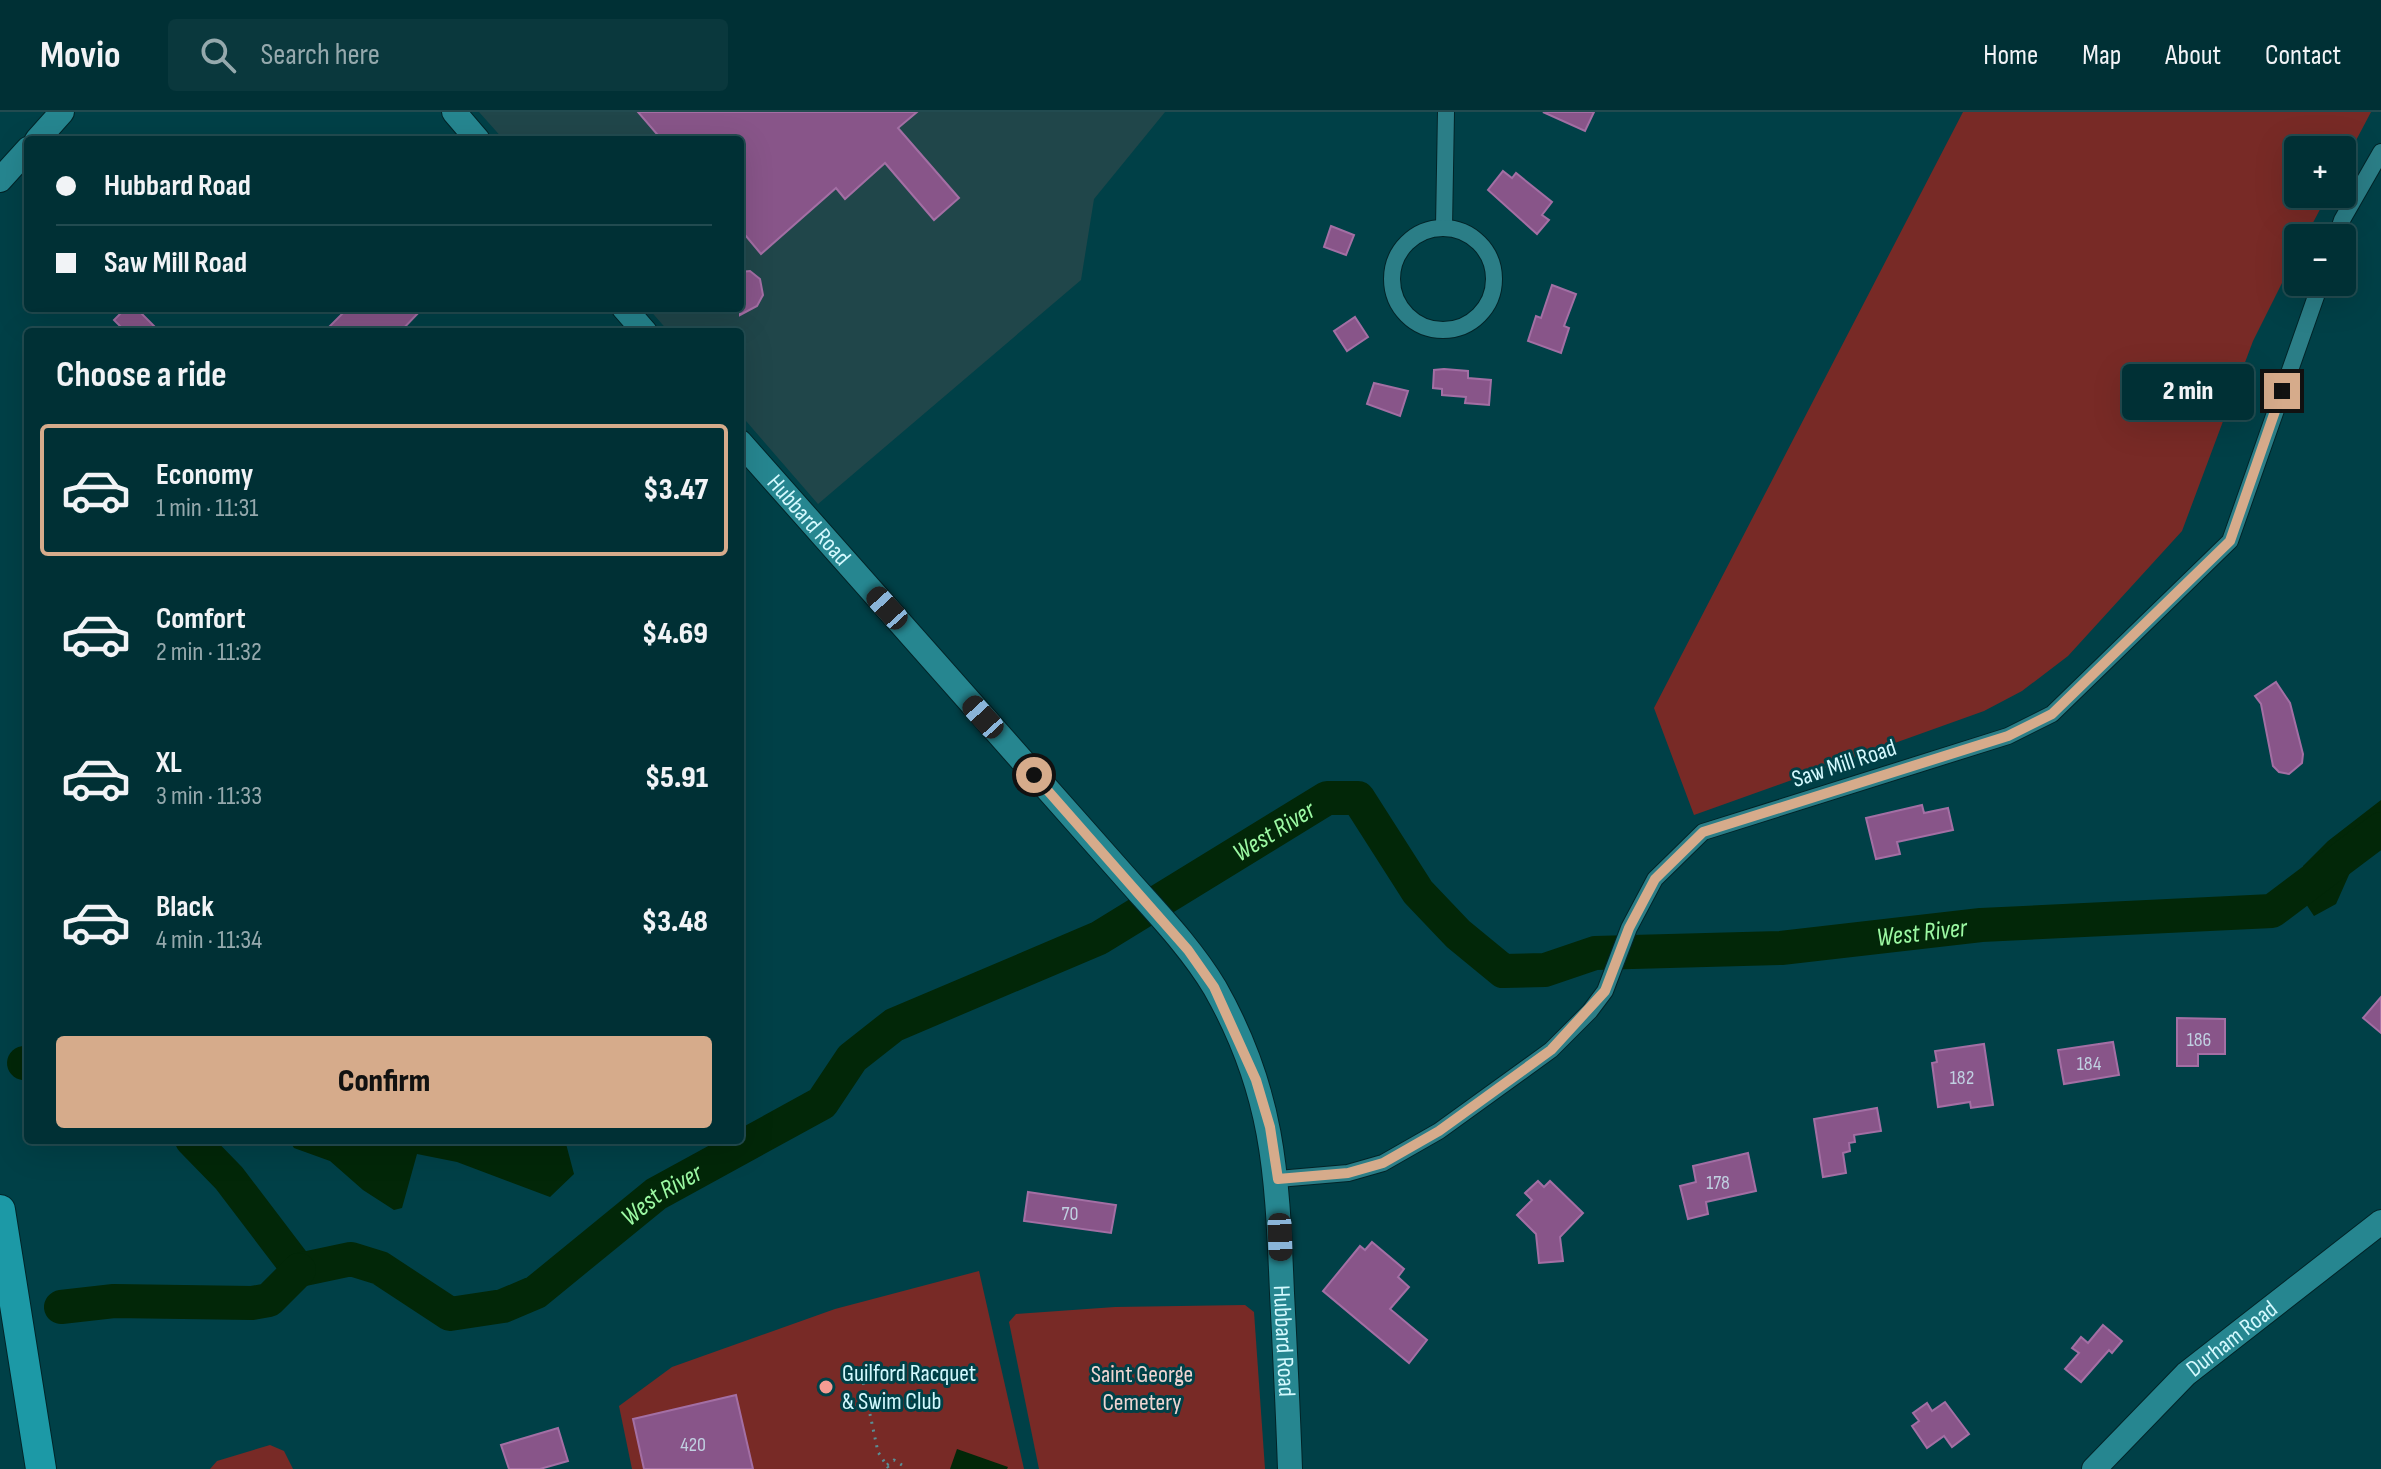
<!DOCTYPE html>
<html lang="en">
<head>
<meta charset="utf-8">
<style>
  body { margin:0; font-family:"Sofia Sans Condensed",sans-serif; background:#0a383d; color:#f1f3f6; height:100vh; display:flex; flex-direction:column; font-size:30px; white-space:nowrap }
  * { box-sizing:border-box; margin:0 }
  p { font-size:26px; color:#95a9ad }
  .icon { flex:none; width:44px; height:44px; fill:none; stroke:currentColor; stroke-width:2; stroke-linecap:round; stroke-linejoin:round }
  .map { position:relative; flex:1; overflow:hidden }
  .details { position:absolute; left:24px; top:216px; width:720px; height:816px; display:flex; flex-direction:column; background:#003035; border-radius:8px; box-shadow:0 8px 32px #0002,0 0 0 2px #224b50 }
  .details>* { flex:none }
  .top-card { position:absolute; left:24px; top:24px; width:720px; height:176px; border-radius:8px; box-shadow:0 8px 32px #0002,0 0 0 2px #224b50; display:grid; align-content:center; height:176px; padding:0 32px; background:#003035 }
  .buttons { position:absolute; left:2284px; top:24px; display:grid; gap:16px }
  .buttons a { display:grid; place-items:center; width:72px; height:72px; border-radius:8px; background:#003035; box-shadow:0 8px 32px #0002,0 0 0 2px #224b50; font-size:40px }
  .end { position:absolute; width:36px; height:36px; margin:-18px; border:10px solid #d6ab8b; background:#111; box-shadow:0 0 0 4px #111 }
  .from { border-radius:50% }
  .bubble { position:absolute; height:56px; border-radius:8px; background:#003035; box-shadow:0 8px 32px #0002,0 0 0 2px #224b50; font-size:26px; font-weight:800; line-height:56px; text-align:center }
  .car { position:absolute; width:24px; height:48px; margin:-24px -12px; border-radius:10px; box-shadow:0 0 6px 2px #0007; background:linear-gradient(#222 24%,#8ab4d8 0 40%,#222 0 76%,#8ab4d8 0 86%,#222 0) }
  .top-card b { display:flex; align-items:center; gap:28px; height:76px; font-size:30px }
  .top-card b+b { border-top:2px solid #224b50 }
  .top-card i { width:20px; height:20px; background:#f1f3f6 }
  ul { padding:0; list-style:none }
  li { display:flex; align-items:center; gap:24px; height:132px; margin:0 16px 12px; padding:0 16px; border:4px solid transparent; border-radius:8px }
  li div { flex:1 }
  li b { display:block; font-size:30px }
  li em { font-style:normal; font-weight:800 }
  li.on { border-color:#d6ab8b }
  li>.icon { width:72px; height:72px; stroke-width:1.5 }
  h2 { padding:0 32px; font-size:36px; line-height:96px }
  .cta { display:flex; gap:16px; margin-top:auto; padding:16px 32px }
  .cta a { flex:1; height:92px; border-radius:8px; background:#d6ab8b; color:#111; font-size:32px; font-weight:800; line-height:92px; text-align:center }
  header { display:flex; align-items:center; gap:48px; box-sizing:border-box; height:112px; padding:0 40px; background:#003035; border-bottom:2px solid #224b50 }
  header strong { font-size:38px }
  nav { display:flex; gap:44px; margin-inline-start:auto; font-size:28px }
  .search { width:560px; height:72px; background:#0a383d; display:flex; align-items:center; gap:20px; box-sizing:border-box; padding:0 28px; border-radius:8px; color:#95a9ad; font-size:30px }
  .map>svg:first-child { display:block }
  .built { fill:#20464a }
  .green { fill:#782a26 }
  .water { fill:#022708 }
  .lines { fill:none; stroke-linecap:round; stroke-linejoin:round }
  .river { stroke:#022708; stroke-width:34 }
  .building { fill:#885589; stroke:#a36fa4; stroke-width:2 }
  .street-casing { stroke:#022428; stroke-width:18 }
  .secondary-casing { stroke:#022428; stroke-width:26 }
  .highway-casing { stroke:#022428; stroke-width:32 }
  .path { stroke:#5a8f95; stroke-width:3; stroke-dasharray:2 6; stroke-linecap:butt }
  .street { stroke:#2b7e87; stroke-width:16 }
  .secondary { stroke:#268690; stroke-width:24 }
  .highway { stroke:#1c99a6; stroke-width:30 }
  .route { stroke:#d6ab8b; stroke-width:10 }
  .poi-dot { fill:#f59c93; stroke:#004047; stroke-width:3 }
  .labels { text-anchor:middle; stroke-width:6; stroke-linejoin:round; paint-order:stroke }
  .number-label { font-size:20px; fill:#c0d0e1 }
  .street-label { font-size:24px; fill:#d3f9fe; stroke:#004047 }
  .poi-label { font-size:24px; fill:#d3f9fe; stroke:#004047; text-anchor:start }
  .park-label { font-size:24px; fill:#efd5d2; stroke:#004047 }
  .water-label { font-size:26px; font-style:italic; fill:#9cf9a3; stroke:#004047 }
</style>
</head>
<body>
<header>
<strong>Movio</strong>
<div class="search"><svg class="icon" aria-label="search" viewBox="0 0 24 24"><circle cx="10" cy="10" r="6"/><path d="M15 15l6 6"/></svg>Search here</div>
<nav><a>Home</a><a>Map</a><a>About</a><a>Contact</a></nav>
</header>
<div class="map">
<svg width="2381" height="1357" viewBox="0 0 2381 1357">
  <rect width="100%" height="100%" fill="#004047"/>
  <polygon class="built" points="479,0 1165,0 1094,87 1081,168 818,392 740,302 740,220 669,220 648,196 740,196 740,28 504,28"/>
  <g class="green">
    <polygon points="1963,0 2371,0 2342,55 2342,38 2298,38 2298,82 2328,82 2305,126 2298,126 2298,139 2253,229 2182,419 2068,544 2022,579 1984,599 1694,703 1654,596"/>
    <polygon points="979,1159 1024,1357 632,1357 619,1294 672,1255 835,1197"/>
    <polygon points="1245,1193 1254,1200 1265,1357 1039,1357 1009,1210 1016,1202 1115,1195"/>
    <polygon points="270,1333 284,1339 293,1357 210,1357 217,1349"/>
  </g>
  <g class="water">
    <polygon points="2381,688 2381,737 2352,756 2336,792 2314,804 2304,789 2303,754 2328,729"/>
    <polygon points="289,1028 565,1028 574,1062 550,1085 457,1050 417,1042 402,1096 394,1098 363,1078 330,1049 294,1036"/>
    <polygon points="957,1337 1008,1355 1007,1357 950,1357"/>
  </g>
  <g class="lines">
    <g class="river">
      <polyline points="24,951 28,952"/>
      <polyline points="192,1028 229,1066 299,1158"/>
      <path id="s1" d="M299 1158 351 1147 380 1156 450 1202 503 1194 536 1180 656 1082 822 991 852 946 894 913 1099 826 1327 686H1358L1418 780 1458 822 1503 859 1545 858 1595 841 1781 836 1981 813 2272 799 2381 717"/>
      <polyline points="61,1195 114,1189 252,1191 269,1188 299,1158"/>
    </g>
  </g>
  <g class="building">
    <polygon points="638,0 917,0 898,16 959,86 934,108 885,51 845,87 836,76 761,142 740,117 740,28 662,28"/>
    <polygon points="1543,0 1594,0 1585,19"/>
    <polygon points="1503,59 1512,66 1516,61 1552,90 1542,103 1549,108 1537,122 1488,78"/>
    <polygon points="1331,114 1354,123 1346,143 1324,135"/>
    <polygon points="750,159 760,167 763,183 757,194 740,203 740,160"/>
    <polygon points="1552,173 1576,182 1564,214 1569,216 1561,241 1528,229 1536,204 1541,206"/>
    <polygon points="126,196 136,196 160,220 126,220 114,208"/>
    <polygon points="348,196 423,196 400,220 324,220"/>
    <polygon points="1355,205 1368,225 1347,239 1334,219"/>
    <polygon points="1444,257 1468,259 1468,266 1491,268 1489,293 1465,291 1466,285 1442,283 1442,277 1433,276 1434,258"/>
    <polygon points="1374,271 1408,279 1400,304 1367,292"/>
    <polygon points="2276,570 2290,591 2303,642 2302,651 2289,662 2279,660 2273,654 2261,592 2255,584"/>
    <polygon points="1922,693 1924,701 1948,696 1953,718 1897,730 1900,742 1876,747 1866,706"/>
    <polygon points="2381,885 2381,921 2363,906"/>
    <polygon points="2177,906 2225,907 2225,942 2198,942 2198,954 2177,954"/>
    <polygon points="2113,930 2119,963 2064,972 2058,938"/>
    <polygon points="1984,932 1993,993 1971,996 1970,990 1938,995 1932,951 1937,950 1935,939"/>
    <polygon points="1877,996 1881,1019 1854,1023 1855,1030 1849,1031 1850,1039 1843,1041 1846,1061 1823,1065 1814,1007"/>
    <polygon points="1748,1041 1756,1079 1706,1090 1708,1102 1688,1107 1680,1074 1696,1070 1693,1054"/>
    <polygon points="1538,1069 1544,1075 1550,1069 1583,1101 1560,1125 1563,1149 1539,1151 1536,1122 1517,1103 1532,1088 1525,1081"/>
    <polygon points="1028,1080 1116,1093 1111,1121 1024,1109"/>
    <polygon points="1372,1130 1404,1157 1398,1165 1409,1175 1390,1197 1427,1228 1409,1251 1323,1179 1360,1134 1365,1138"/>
    <polygon points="2103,1213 2122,1229 2112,1241 2109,1238 2081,1270 2065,1257 2079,1241 2072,1236 2081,1225 2088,1231"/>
    <polygon points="736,1283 753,1357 644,1357 633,1307"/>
    <polygon points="1945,1290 1969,1322 1952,1335 1944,1324 1927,1336 1912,1314 1919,1309 1913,1301 1927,1291 1932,1299"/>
    <polygon points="558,1316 568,1349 540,1357 509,1357 501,1333"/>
  </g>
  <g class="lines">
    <defs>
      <g id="street">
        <polyline points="1444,115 1446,0"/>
        <circle cx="1443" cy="167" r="51"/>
        <polyline points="2336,126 2342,108 2381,40"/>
        <polyline points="1278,1067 1348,1061 1383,1051 1439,1019 1551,938 1590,899 1605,879 1629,816 1655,767 1703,720 2008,624 2052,602 2230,429 2321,170"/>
      </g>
      <g id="secondary">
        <polyline points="454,0 478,28"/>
        <polyline points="37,28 62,0"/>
        <polyline points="0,68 28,37"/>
        <polyline points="624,196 645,220"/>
        <path id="s2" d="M740 330 1127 767C1158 802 1191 836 1215 876 1275 982 1277 1064 1282 1181 1285 1240 1288 1298 1290 1357"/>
        <path id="s3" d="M2094 1357 2186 1262 2381 1110"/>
      </g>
      <polyline id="highway" points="0,1098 41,1357"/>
    </defs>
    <use href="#street" class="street-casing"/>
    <use href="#secondary" class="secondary-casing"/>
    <use href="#highway" class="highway-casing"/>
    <g class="path">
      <polyline points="860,1255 878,1340 889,1357"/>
      <polyline points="887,1353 894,1348 902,1353"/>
    </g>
    <use href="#street" class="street"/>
    <use href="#secondary" class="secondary"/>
    <use href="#highway" class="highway"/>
  </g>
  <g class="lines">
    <polyline class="route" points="1034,663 1188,838 1214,875 1256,968 1270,1015 1278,1067 1348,1061 1383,1051 1439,1019 1551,938 1605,879 1629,816 1655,767 1703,720 2008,624 2052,602 2230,429 2282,279"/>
  </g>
  <circle class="poi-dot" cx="826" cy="1275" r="8"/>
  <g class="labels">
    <g class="number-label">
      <text x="2199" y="934">186</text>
      <text x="2089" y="958">184</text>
      <text x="1962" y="972">182</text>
      <text x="1718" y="1077">178</text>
      <text x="1070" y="1108">70</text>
      <text x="693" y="1339">420</text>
    </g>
    <g class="street-label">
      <text dy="8" stroke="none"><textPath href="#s2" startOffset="104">Hubbard Road</textPath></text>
      <text transform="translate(1844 651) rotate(-18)" y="8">Saw Mill Road</text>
      <text dy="8" stroke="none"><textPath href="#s3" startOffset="190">Durham Road</textPath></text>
      <text dy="8" stroke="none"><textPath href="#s2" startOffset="1088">Hubbard Road</textPath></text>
    </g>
    <g class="poi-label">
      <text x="842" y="1269">Guilford Racquet<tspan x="842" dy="28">&amp; Swim Club</tspan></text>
    </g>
    <g class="park-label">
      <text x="1142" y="1270">Saint George<tspan x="1142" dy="28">Cemetery</tspan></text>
    </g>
    <g class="water-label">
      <text dy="9" stroke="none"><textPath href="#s1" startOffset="1136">West River</textPath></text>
      <text dy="9" stroke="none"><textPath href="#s1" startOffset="1880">West River</textPath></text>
      <text dy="9" stroke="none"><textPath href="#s1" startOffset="416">West River</textPath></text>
    </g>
  </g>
</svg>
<div class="buttons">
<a>+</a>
<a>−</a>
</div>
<i class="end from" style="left:1034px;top:663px"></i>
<i class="end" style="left:2282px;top:279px"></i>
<div class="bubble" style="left:2122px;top:252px;width:132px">2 min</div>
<i class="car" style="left:887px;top:496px;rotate:318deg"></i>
<i class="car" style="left:983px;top:605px;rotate:318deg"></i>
<i class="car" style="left:1280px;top:1125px;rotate:178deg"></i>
<div class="top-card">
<b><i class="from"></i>Hubbard Road</b>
<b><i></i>Saw Mill Road</b>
</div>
<section class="details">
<h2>Choose a ride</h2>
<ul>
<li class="on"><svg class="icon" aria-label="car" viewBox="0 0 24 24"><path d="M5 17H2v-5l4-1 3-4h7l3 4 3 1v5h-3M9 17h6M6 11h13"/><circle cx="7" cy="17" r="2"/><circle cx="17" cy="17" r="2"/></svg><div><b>Economy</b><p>1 min · 11:31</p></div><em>$3.47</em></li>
<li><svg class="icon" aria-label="car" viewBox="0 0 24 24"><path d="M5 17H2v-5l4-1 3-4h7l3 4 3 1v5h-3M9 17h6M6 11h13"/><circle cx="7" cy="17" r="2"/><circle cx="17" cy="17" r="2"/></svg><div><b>Comfort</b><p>2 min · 11:32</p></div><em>$4.69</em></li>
<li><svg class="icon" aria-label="car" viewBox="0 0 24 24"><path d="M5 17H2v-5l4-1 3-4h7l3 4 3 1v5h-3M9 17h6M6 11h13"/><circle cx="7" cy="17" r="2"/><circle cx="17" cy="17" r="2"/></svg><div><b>XL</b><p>3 min · 11:33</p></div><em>$5.91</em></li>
<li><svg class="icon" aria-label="car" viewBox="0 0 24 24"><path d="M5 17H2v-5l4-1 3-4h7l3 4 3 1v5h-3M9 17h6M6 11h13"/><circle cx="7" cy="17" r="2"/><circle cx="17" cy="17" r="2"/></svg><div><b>Black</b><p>4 min · 11:34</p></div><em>$3.48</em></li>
</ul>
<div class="cta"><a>Confirm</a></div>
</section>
</div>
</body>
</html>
